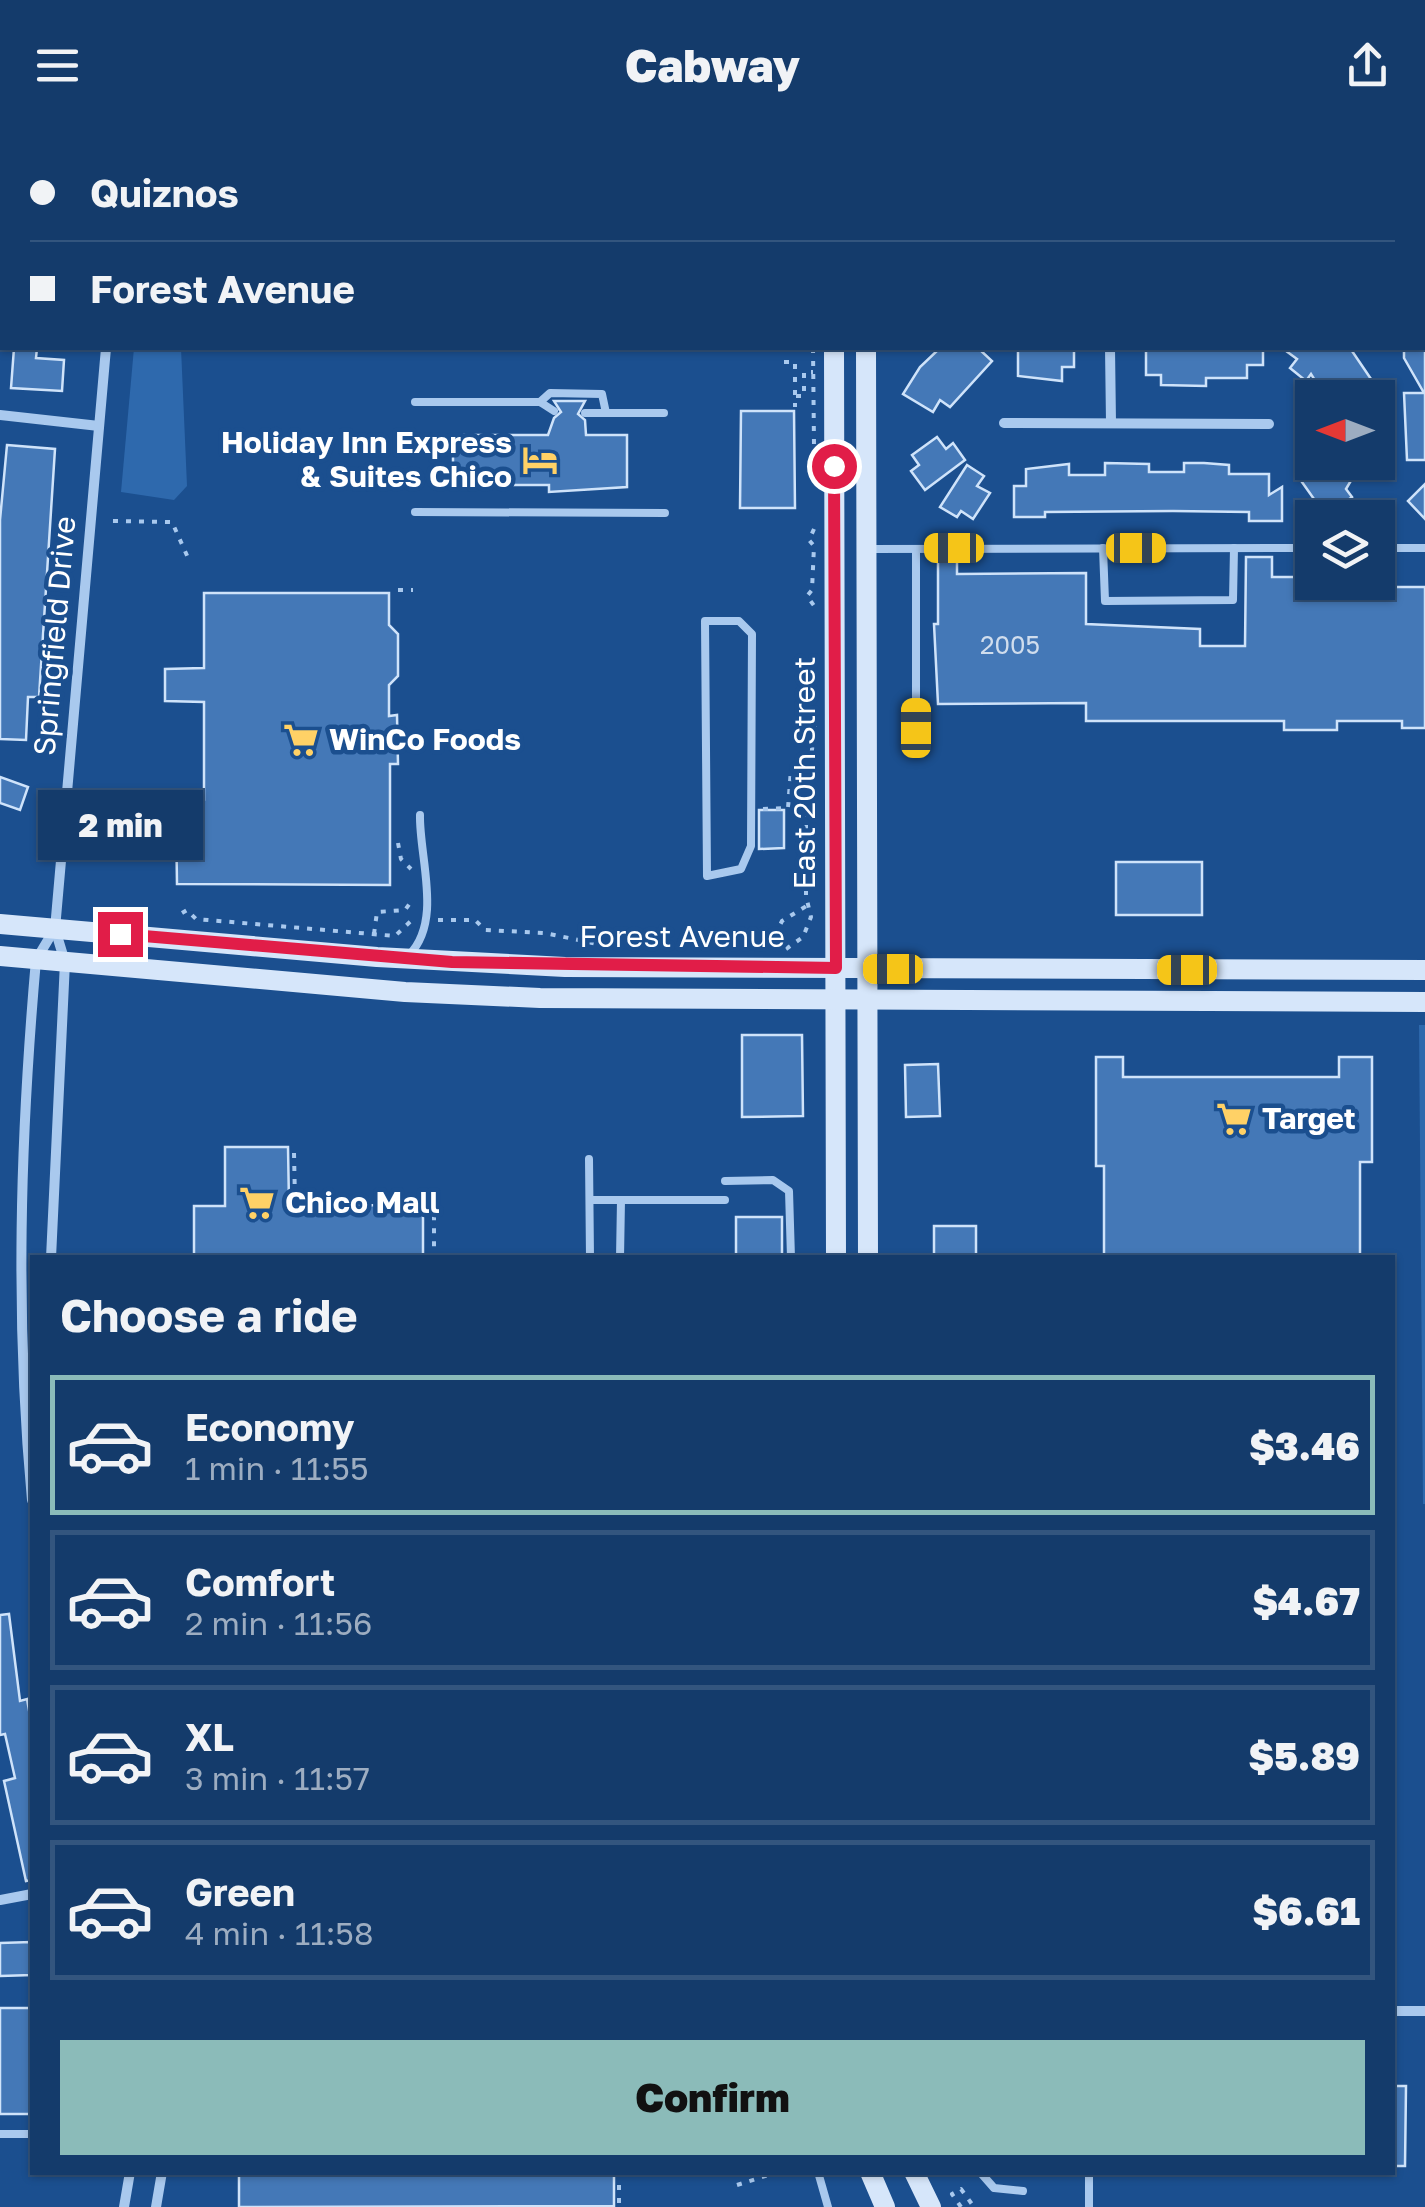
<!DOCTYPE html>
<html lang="en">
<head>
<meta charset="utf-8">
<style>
  body { margin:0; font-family:"Golos Text",sans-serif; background:#1d4271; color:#f1f3f6; height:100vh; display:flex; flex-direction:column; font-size:38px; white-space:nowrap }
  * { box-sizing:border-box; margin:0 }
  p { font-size:32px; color:#9dadc1 }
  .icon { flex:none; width:55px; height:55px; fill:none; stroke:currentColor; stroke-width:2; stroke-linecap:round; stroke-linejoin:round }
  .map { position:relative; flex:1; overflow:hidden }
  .drawer { position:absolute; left:30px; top:1125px; width:1365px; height:920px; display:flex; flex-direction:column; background:#143b6b; border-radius:0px; box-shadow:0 2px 8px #0004,0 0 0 2px #33557e }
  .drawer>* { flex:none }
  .top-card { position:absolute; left:0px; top:0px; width:1425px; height:220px; box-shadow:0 2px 8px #0004,0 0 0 2px #33557e; display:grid; align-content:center; height:220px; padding:0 30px; background:#143b6b }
  .needle { width:65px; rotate:270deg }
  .tools { position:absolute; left:1295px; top:250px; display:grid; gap:20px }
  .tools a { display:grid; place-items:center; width:100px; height:100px; border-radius:0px; background:#143b6b; box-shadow:0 2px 8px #0004,0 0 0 2px #33557e; font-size:50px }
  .end { position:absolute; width:45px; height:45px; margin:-22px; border:12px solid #e11d48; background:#fff; box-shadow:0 0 0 5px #fff }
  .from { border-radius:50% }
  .bubble { position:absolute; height:70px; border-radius:0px; background:#143b6b; box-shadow:0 2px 8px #0004,0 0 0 2px #33557e; font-size:32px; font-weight:800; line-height:70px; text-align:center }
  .car { position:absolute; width:30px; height:60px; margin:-30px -15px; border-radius:12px; box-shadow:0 0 8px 2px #0007; background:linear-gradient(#f5c518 24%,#345 0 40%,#f5c518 0 76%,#345 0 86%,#f5c518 0) }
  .top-card b { display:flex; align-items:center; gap:35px; height:95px; font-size:38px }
  .top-card b+b { border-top:2px solid #33557e }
  .top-card i { width:25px; height:25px; background:#f1f3f6 }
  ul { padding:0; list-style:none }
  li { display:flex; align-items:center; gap:30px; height:140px; margin:0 20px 15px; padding:0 10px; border:5px solid #33557e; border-radius:0px }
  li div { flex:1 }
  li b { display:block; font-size:38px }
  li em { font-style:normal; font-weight:800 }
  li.active { border-color:#8bbbb9 }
  li>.icon { width:90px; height:90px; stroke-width:1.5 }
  h2 { padding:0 30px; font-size:45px; line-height:120px }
  .cta { display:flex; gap:20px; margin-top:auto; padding:20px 30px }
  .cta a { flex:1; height:115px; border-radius:0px; background:#8bbbb9; color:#111; font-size:40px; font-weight:800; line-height:115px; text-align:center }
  header { display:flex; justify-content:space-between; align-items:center; height:130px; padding:0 30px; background:#143b6b; font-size:45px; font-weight:800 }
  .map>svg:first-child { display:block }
  .green { fill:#2e69ad }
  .building { fill:#4478b7; stroke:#cfe3fa; stroke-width:2.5 }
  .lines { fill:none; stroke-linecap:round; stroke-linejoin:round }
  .path { stroke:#a9c9ee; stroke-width:4; stroke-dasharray:5 8; stroke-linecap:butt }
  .lane { stroke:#a9c9ee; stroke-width:8 }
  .street { stroke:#a9c9ee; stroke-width:10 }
  .secondary { stroke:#d6e6fa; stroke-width:20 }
  .route { stroke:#e11d48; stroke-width:12 }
  .labels { text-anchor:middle; stroke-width:9; stroke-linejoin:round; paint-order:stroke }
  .number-label { font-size:25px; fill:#d0dded }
  .poi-label { font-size:30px; font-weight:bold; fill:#fff; stroke:#1b4f8f; text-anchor:start }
  .street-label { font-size:30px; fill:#fff; stroke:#1b4f8f }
</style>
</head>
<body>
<header><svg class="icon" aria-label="menu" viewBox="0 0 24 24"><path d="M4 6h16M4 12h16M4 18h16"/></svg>Cabway<svg class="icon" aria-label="share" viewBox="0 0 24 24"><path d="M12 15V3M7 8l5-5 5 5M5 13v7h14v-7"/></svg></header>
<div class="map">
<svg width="1425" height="2077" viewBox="0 0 1425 2077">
  <rect width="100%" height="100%" fill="#1b4f8f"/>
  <g class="green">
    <polygon points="134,218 181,218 187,356 174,370 121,362"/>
    <polygon points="1419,895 1425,895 1425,1374 1423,1374"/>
  </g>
  <g class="building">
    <polygon points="14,218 37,218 36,228 64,230 62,261 11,258"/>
    <polygon points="940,218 978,218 992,231 950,277 940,270 933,282 903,264 920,237"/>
    <polygon points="1018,218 1074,218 1074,237 1062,237 1062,251 1018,246"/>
    <polygon points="1146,218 1263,218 1263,235 1247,235 1247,248 1206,248 1206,256 1161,255 1161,245 1146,245"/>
    <polygon points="1282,218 1350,218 1373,252 1349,268 1326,268 1311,244 1306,251 1290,238 1297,229"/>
    <polygon points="1404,218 1425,218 1425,330 1407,330 1404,263 1424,263 1404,228"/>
    <polygon points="554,271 585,271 578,284 585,290 586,305 627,305 627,357 549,362 549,355 453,355 453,305 548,305 554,288 561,282"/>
    <polygon points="741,281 794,281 795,378 740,378"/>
    <polygon points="937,307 946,319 953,313 965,330 925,360 911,341 919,335 912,325"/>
    <polygon points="7,315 55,319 39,567 28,567 26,610 0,609 0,390"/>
    <polygon points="1315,332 1362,332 1346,359 1352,367 1326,386 1297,345"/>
    <polygon points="1105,333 1149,334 1149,342 1184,342 1184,333 1204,333 1229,335 1229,344 1269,344 1269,365 1282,357 1282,391 1249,391 1249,382 1173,381 1045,382 1045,387 1014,387 1014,356 1026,356 1026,339 1069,334 1069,345 1105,345"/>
    <polygon points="967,335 984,346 977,356 990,363 973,389 961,381 957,387 940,377"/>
    <polygon points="1425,354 1425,389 1408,371"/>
    <polygon points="938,426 957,426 957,444 1086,443 1086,494 1200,499 1200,516 1245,516 1246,427 1272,427 1272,447 1312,447 1312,452 1378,452 1378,445 1394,445 1394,457 1425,457 1425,598 1402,598 1402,591 1337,591 1337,600 1284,600 1284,591 1086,591 1086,573 938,574 934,494 938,494"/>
    <polygon points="204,463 389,463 389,495 398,504 398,546 389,555 389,586 397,585 398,634 390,634 390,755 177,754 176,687 204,670 204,572 165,571 165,539 204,538"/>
    <polygon points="0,647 28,657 20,680 0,673"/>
    <polygon points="759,680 784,680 784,718 759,719"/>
    <rect x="1116" y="732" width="86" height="53"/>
    <polygon points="742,905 802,905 803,986 742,987"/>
    <polygon points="1096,927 1123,927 1123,947 1339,947 1339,927 1372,927 1372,1032 1360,1032 1360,1128 1104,1128 1104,1036 1096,1036"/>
    <polygon points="938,934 940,986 906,987 905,935"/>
    <polygon points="225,1017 288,1017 289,1074 423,1076 423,1128 194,1128 194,1076 225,1076"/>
    <rect x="736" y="1087" width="46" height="41"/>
    <rect x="934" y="1096" width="42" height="32"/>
    <polygon points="9,1484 20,1571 27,1569 32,1597 32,1750 26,1751 4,1651 15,1648 5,1604 0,1605 0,1485"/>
    <polygon points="31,1812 32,1845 0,1846 0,1813"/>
    <rect x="0" y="1878" width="32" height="106"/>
    <polygon points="1392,1956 1406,1956 1405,2036 1392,2036"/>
    <polygon points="239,2042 614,2042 614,2076 239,2077"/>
  </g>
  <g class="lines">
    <g class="path">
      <polyline points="813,218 814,315"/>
      <polyline points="784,232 795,232 795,277"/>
      <polyline points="796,266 804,266 804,242 813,242"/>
      <polyline points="113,391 172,392 189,430"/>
      <polyline points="814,399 809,410 814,416 812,460 807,466 815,477"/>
      <polyline points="398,460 413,460"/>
      <polyline points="763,679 788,678 791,639 808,639"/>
      <polyline points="398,713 401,729 411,739"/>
      <polyline points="182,783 187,780 196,789 395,806 413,789"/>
      <polyline points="438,790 475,790 485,800 545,803 602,815 769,816"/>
      <polyline points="374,804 377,782 405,780 413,769"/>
      <polyline points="769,817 782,791 808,775"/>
      <polyline points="786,819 803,807 811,787 806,766 806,667 815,596"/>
      <polyline points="294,1023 295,1070 426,1071 434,1081 434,1128"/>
      <polyline points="619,2042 619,2075"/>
      <polyline points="737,2055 778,2042"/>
      <polyline points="961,2077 952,2064 961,2059 974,2077"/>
    </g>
    <g class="lane">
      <polyline points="1011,0 1011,2"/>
      <polyline points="1374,0 1374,2"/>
      <polyline points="415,272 540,272 554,281"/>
      <polyline points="540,272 550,263 602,264 606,283"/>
      <polyline points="585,283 664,283"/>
      <polyline points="415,382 665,383"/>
      <polyline points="1103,418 1105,471 1233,470 1234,418"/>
      <polyline points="1378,418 1425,418"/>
      <polyline points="867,419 1312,418"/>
      <polyline points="916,419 916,598"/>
      <polygon points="705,491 739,491 752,504 751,716 741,739 707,746"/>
      <path d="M409 825C443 791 419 727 420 685"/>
      <polyline points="589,1029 590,1128"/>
      <polyline points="725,1051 773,1050 789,1061 791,1128"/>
      <polyline points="590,1070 725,1070"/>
      <polyline points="620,1128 621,1070"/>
      <polyline points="0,2004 32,2004"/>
      <polyline points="818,2042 828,2077"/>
      <polyline points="980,2042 994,2058 1023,2061"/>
      <polyline points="1089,2042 1089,2077"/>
    </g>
    <g class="street">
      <polyline points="133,2 133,0"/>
      <polyline points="0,72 2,72"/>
      <polyline points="1422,85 1425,85"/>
      <polyline points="1110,218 1111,293"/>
      <polyline points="0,285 99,296"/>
      <polyline points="1004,293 1269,294"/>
      <polyline points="51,1128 65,832 55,799 106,218"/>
      <path d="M32 1370C15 1188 20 1011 36 830L54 800"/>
      <polyline points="0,1770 32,1764"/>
      <polyline points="1392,1881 1425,1881"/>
      <polyline points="124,2077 130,2042"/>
      <polyline points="156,2077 162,2042"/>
    </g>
    <g class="secondary">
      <polyline points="834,0 834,2"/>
      <polyline points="866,2 866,0"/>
      <polyline points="834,218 836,1128"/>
      <polyline points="866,218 868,1128"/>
      <polyline points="0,794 377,827 565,837 1425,840"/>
      <polyline points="0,826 405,862 540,868 1425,872"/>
      <polyline points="870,2042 885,2077"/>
      <polyline points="914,2042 931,2077"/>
    </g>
  </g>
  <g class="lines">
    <polyline class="route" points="120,804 452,832 836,838 834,336"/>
  </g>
  <defs>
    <symbol id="hotel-bare" viewBox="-9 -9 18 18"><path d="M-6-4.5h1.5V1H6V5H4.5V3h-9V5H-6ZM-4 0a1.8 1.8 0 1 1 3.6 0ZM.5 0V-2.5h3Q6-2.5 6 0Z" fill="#ffd166" stroke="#1b4f8f" stroke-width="2.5" paint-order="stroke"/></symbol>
    <symbol id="supermarket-bare" viewBox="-9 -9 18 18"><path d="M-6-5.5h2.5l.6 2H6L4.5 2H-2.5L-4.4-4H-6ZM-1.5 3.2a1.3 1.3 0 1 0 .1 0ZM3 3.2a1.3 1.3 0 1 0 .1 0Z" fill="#ffd166" stroke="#1b4f8f" stroke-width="2.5" paint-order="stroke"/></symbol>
  </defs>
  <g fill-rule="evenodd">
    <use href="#hotel-bare" x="515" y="305" width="50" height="50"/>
    <use href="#supermarket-bare" x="276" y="585" width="50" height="50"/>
    <use href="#supermarket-bare" x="1209" y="964" width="50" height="50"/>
    <use href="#supermarket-bare" x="232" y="1048" width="50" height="50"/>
  </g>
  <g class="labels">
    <g class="number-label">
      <text x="1010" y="524">2005</text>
    </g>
    <g class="poi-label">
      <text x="512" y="323" text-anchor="end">Holiday Inn Express<tspan x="512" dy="34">&amp; Suites Chico</tspan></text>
      <text x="329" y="620">WinCo Foods</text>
      <text x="1262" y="999">Target</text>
      <text x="285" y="1083">Chico Mall</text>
    </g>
    <g class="street-label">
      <text transform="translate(55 506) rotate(-85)" y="10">Springfield Drive</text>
      <text transform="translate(805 643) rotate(-90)" y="10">East 20th Street</text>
      <text x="682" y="817">Forest Avenue</text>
    </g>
  </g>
</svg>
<div class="tools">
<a><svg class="needle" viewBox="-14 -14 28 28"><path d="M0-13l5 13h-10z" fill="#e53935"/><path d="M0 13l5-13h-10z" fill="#9dadc1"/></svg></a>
<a><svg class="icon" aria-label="layers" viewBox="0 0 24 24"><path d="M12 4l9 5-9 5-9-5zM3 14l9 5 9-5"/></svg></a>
</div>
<i class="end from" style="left:834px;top:336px"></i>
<i class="end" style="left:120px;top:804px"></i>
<div class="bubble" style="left:38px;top:660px;width:165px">2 min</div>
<i class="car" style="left:954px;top:418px;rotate:270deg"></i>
<i class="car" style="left:1136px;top:418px;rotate:90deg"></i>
<i class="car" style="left:916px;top:598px;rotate:0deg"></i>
<i class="car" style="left:893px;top:839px;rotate:270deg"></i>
<i class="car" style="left:1187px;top:840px;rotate:270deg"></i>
<div class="top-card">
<b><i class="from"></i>Quiznos</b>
<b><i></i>Forest Avenue</b>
</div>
<section class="drawer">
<h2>Choose a ride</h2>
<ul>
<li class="active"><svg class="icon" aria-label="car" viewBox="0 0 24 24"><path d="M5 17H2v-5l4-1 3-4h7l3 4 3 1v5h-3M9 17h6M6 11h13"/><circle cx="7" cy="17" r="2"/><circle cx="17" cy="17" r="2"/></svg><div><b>Economy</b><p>1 min · 11:55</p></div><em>$3.46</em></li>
<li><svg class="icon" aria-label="car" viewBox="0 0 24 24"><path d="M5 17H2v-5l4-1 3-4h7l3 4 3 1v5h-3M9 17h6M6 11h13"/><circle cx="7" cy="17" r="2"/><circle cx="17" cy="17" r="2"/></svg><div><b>Comfort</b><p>2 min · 11:56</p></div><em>$4.67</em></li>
<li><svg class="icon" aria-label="car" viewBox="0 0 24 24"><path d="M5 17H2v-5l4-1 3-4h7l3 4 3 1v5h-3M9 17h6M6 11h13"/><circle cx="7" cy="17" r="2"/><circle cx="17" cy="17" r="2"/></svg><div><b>XL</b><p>3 min · 11:57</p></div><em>$5.89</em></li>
<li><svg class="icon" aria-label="car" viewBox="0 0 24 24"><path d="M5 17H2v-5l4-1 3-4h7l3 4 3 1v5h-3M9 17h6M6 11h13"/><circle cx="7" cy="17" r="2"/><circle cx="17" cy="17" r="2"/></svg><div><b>Green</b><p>4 min · 11:58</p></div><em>$6.61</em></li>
</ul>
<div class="cta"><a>Confirm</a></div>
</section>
</div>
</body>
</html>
